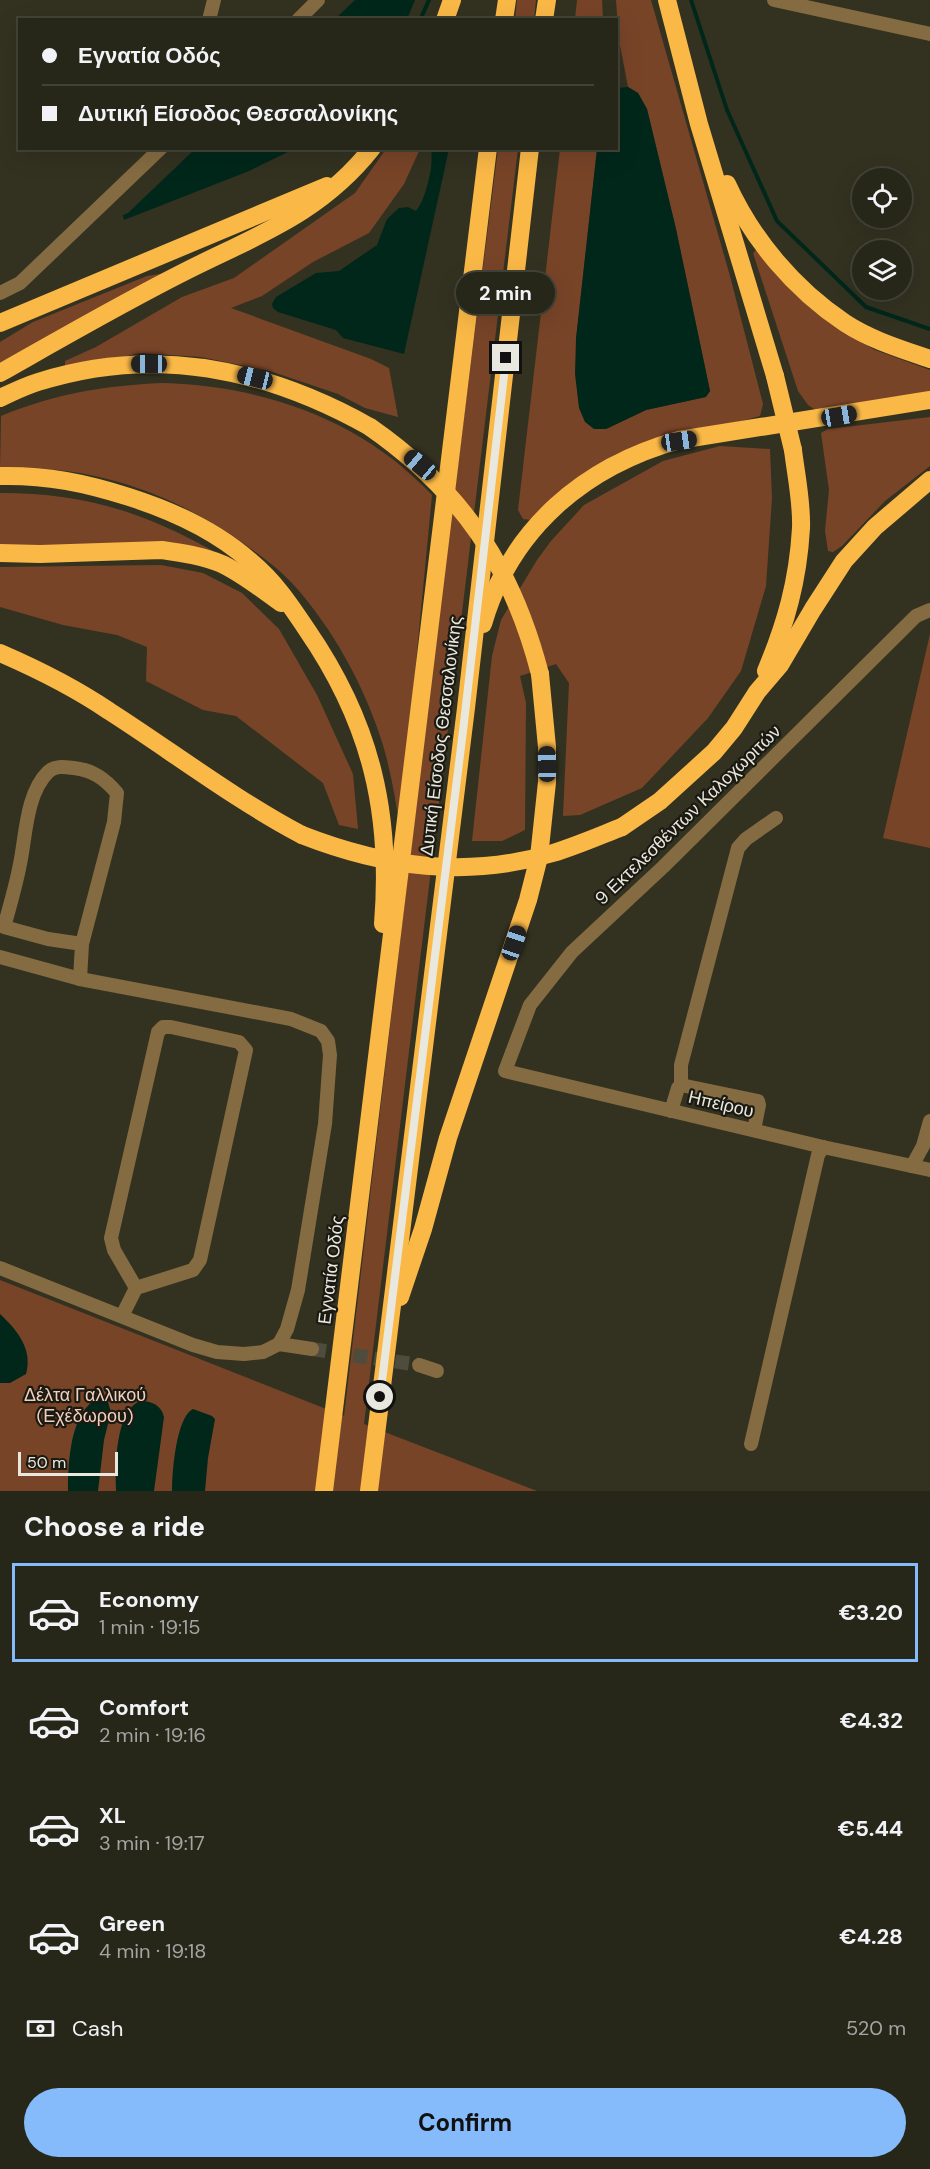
<!DOCTYPE html>
<html lang="en">
<head>
<meta charset="utf-8">
<style>
  body { margin:0; font-family:"DM Sans",sans-serif; background:#2e2e22; color:#f1f3f6; height:100vh; display:flex; flex-direction:column; font-size:22px; white-space:nowrap }
  * { box-sizing:border-box; margin:0 }
  p { font-size:20px; color:#a4a5a2 }
  .icon { flex:none; width:33px; height:33px; fill:none; stroke:currentColor; stroke-width:2; stroke-linecap:round; stroke-linejoin:round }
  .map { position:relative; height:1491px; overflow:hidden }
  .side { display:flex; flex-direction:column; background:#262619; flex:1 }
  .side>* { flex:none }
  .top-card { position:absolute; left:18px; top:18px; width:600px; height:132px; border-radius:0px; box-shadow:0 6px 24px #0002,0 0 0 2px #424338; display:grid; align-content:center; height:132px; padding:0 24px; background:#262619 }
  .fabs { position:absolute; left:852px; top:168px; display:grid; gap:12px }
  .fabs a { display:grid; place-items:center; width:60px; height:60px; border-radius:50%; background:#262619; box-shadow:0 6px 24px #0002,0 0 0 2px #424338; font-size:30px }
  .scale { position:absolute; left:18px; bottom:15px; width:100px; box-sizing:border-box; padding-left:6px; border:3px solid #e8e8de; border-top:0; font-size:16px; line-height:21px; white-space:nowrap; color:#e8e8de; -webkit-text-stroke:4px #1a1a12; paint-order:stroke }
  .end { position:absolute; width:27px; height:27px; margin:-14px; border:8px solid #e8e8de; background:#111; box-shadow:0 0 0 3px #111 }
  .from { border-radius:50% }
  .bubble { position:absolute; height:42px; border-radius:21px; background:#262619; box-shadow:0 6px 24px #0002,0 0 0 2px #424338; font-size:20px; font-weight:700; line-height:42px; text-align:center }
  .car { position:absolute; width:18px; height:36px; margin:-18px -9px; border-radius:8px; box-shadow:0 0 4px 2px #0007; background:linear-gradient(#222 24%,#8ab4d8 0 40%,#222 0 76%,#8ab4d8 0 86%,#222 0) }
  .top-card b { display:flex; align-items:center; gap:21px; height:57px; font-size:22px }
  .top-card b+b { border-top:2px solid #424338 }
  .top-card i { width:15px; height:15px; background:#f1f3f6 }
  ul { padding:0; list-style:none }
  li { display:flex; align-items:center; gap:18px; height:99px; margin:0 12px 9px; padding:0 12px; border:3px solid transparent; border-radius:0px }
  li div { flex:1 }
  li b { display:block; font-size:22px }
  li em { font-style:normal; font-weight:700 }
  li.selected { border-color:#85bbfb }
  li>.icon { width:54px; height:54px; stroke-width:1.5 }
  h2 { padding:0 24px; font-size:27px; line-height:72px }
  .pay { display:flex; align-items:center; gap:15px; height:66px; padding:0 24px; font-size:22px }
  .pay p { margin-inline-start:auto }
  .button { display:flex; gap:12px; margin-top:auto; padding:12px 24px }
  .button a { flex:1; height:69px; border-radius:36px; background:#85bbfb; color:#111; font-size:24px; font-weight:700; line-height:69px; text-align:center }
  .map>svg:first-child { display:block }
  .green { fill:#784428 }
  .water { fill:#00271a }
  .lines { fill:none; stroke-linecap:round; stroke-linejoin:round }
  .stream { stroke:#00271a; stroke-width:4 }
  .minor-tunnel { stroke:#4e4d3d; stroke-width:14; stroke-dasharray:14 7; stroke-linecap:butt }
  .minor { stroke:#856b42; stroke-width:14 }
  .highway { stroke:#fab847; stroke-width:18 }
  .highway-bridge { stroke:#fab847; stroke-width:18 }
  .route { stroke:#e8e8de; stroke-width:8 }
  .labels { text-anchor:middle; stroke-width:4.5; stroke-linejoin:round; paint-order:stroke }
  .street-label { font-size:18px; fill:#e8e8de; stroke:#1a1a12 }
  .park-label { font-size:18px; fill:#f3cfbe; stroke:#1a1a12 }
</style>
</head>
<body>
<div class="map">
<svg width="930" height="1491" viewBox="0 0 930 1491">
  <rect width="100%" height="100%" fill="#333221"/>
  <g class="green">
    <polygon points="517,0 536,0 534,19 515,19"/>
    <polygon points="577,0 602,0 603,19 575,19"/>
    <polygon points="616,0 651,0 730,276 763,404 760,416 734,423 654,439 614,455 572,483 531,520 523,519 518,510 560,149 597,149 576,339 606,429 646,410 705,397 710,391 676,229 647,109 638,93 628,87 619,40"/>
    <polygon points="386,149 420,149 404,184 369,233 313,262 262,296 231,308 371,359 389,368 398,417 365,408 338,394 270,371 201,357 141,353 65,369 65,361 96,347 182,297 234,278 355,193"/>
    <polygon points="498,149 518,149 364,1424 537,1491 0,1491 0,1280 344,1416 436,638"/>
    <polygon points="756,250 761,252 838,329 875,350 930,370 930,394 817,411 808,405 798,391 753,253"/>
    <polygon points="173,272 0,363 0,342 33,322 147,276"/>
    <path d="M163 383C264 386 362 420 432 495L400 829C396 801 391 773 383 745 365 687 333 628 292 583 280 570 265 559 250 548 190 504 121 474 45 469 31 468 15 469 0 470L1 416C58 393 102 386 163 383Z"/>
    <polygon points="930,417 930,466 885,501 842,546 833,552 828,551 825,531 829,490 821,433 828,429"/>
    <polygon points="720,446 770,449 772,498 766,586 741,671 708,718 642,788 580,815 563,816 569,683 556,664 520,676 526,703 525,830 502,841 472,841 492,656 501,620 537,560 551,541 584,505 663,461"/>
    <path d="M0 493C86 493 147 513 220 555L0 549Z"/>
    <polygon points="161,565 203,573 242,593 279,629 317,695 353,774 358,829 339,825 323,783 236,716 203,710 146,681 147,647 117,635 63,625 0,607 0,567"/>
    <polygon points="930,634 930,848 883,838"/>
  </g>
  <g class="water">
    <polygon points="355,0 415,0 407,19 335,19"/>
    <polygon points="628,87 638,93 647,109 676,229 710,391 706,397 646,410 606,429 594,429 585,422 579,408 575,374 576,339 597,149 616,148 617,88"/>
    <polygon points="195,149 294,149 249,171 124,220 123,215 128,213"/>
    <path d="M432 149H449L404 354 343 338 336 330 278 312 273 308 272 304 276 297 316 273 339 271 377 245 387 219 399 208 408 207 416 211C424 201 429 181 431 168 432 161 431 156 432 149Z"/>
    <path d="M0 1314C17 1330 33 1349 26 1374L10 1383H0Z"/>
    <path d="M99 1398 108 1402 111 1412 104 1440 98 1491H68C68 1463 70 1410 99 1398Z"/>
    <path d="M140 1401C152 1401 161 1405 164 1417L154 1491H116C115 1468 115 1411 140 1401Z"/>
    <path d="M193 1409 212 1416 215 1419 208 1458 205 1491H172C172 1473 176 1417 193 1409Z"/>
  </g>
  <g class="lines">
    <g class="stream">
      <polyline points="691,0 727,110 777,221 866,307 930,329"/>
      <polyline points="421,18 429,0"/>
    </g>
    <polyline class="minor-tunnel" points="312,1349 419,1365"/>
    <g class="minor">
      <polyline points="774,0 930,34"/>
      <polyline points="209,20 214,0"/>
      <polyline points="298,20 318,0"/>
      <polyline points="0,293 20,283 161,148"/>
      <polyline points="930,610 916,616 663,867 572,952 530,1005 505,1071 823,1147 930,1170"/>
      <polyline points="0,957 80,979 291,1019 321,1031 328,1041 330,1055 325,1124 298,1290 287,1329 279,1344"/>
      <path d="M80 979 82 944 48 939 4 927C10 906 16 885 20 864 26 835 26 794 48 772 55 765 65 767 74 768 93 770 105 779 117 793L114 822 82 944"/>
      <polyline points="681,1085 681,1065 738,848 746,839 776,818"/>
      <polyline points="671,1111 678,1088 681,1085 758,1101 759,1105 754,1130"/>
      <polyline points="912,1166 923,1146 930,1121"/>
      <polyline points="0,1268 193,1345 217,1352 244,1354 263,1352 279,1344 312,1349"/>
      <polyline points="122,1316 136,1288 193,1270 200,1260 246,1050 239,1042 171,1027 163,1027 158,1032 111,1238 114,1250 136,1288"/>
      <polyline points="419,1365 437,1371"/>
      <polyline points="751,1444 818,1155 823,1147"/>
    </g>
    <g class="highway">
      <polyline points="667,0 699,124 775,376"/>
      <polyline points="445,20 452,0"/>
      <polyline points="504,20 507,0"/>
      <polyline points="544,20 547,0"/>
      <path d="M727 184C752 239 794 289 845 323 871 340 901 349 930 359"/>
      <polyline points="0,323 327,186"/>
      <path d="M0 373C62 338 124 302 188 270 258 235 321 213 372 148"/>
      <path d="M0 398C13 392 25 386 38 382 155 345 265 368 370 427"/>
      <path d="M0 476C47 475 85 483 129 497 173 511 215 530 250 561 275 582 289 603 307 630 371 723 392 813 383 924"/>
      <path d="M0 553 40 554 162 550C183 553 203 556 222 564 243 574 263 590 281 603"/>
      <path d="M483 624C511 528 585 466 679 440L930 400"/>
      <path d="M0 653C37 669 75 688 109 711 173 752 234 799 302 835"/>
      <path d="M766 671C786 623 798 581 801 528 802 502 796 475 793 450"/>
      <polyline points="622,827 660,801 714,752 734,728 757,692 780,665 813,609 844,561 875,527 930,480"/>
      <polyline points="400,1297 423,1229 448,1138 528,900 539,857 547,782 547,747 540,674"/>
      <polyline points="324,1491 488,148"/>
      <polyline points="369,1491 466,708 530,148"/>
    </g>
    <g class="highway-bridge">
      <polyline points="775,376 793,450"/>
      <path d="M370 427C462 491 512 566 540 674"/>
      <path d="M302 835C384 867 467 879 553 853 576 846 599 836 622 827"/>
    </g>
  </g>
  <g class="lines">
    <polyline class="route" points="380,1397 463,731 506,358"/>
  </g>
  <g class="labels">
    <g class="street-label">
      <text transform="translate(441 736) rotate(-83)" y="6">Δυτική Είσοδος Θεσσαλονίκης</text>
      <text transform="translate(688 815) rotate(-44)" y="6">9 Εκτελεσθέντων Καλοχωριτών</text>
      <text transform="translate(721 1104) rotate(13)" y="6">Ηπείρου</text>
      <text transform="translate(331 1270) rotate(-83)" y="6">Εγνατία Οδός</text>
    </g>
    <g class="park-label">
      <text x="85" y="1401">Δέλτα Γαλλικού<tspan x="85" dy="21">(Εχέδωρου)</tspan></text>
    </g>
  </g>
</svg>
<div class="fabs">
<a><svg class="icon" aria-label="locate" viewBox="0 0 24 24"><circle cx="12" cy="12" r="6"/><path d="M12 2v4M12 18v4M2 12h4M18 12h4"/></svg></a>
<a><svg class="icon" aria-label="layers" viewBox="0 0 24 24"><path d="M12 4l9 5-9 5-9-5zM3 14l9 5 9-5"/></svg></a>
</div>
<div class="scale">50 m</div>
<i class="end from" style="left:380px;top:1397px"></i>
<i class="end" style="left:506px;top:358px"></i>
<div class="bubble" style="left:456px;top:272px;width:99px">2 min</div>
<i class="car" style="left:149px;top:364px;rotate:270deg"></i>
<i class="car" style="left:255px;top:378px;rotate:284deg"></i>
<i class="car" style="left:839px;top:416px;rotate:80deg"></i>
<i class="car" style="left:679px;top:441px;rotate:82deg"></i>
<i class="car" style="left:420px;top:465px;rotate:310deg"></i>
<i class="car" style="left:547px;top:764px;rotate:359deg"></i>
<i class="car" style="left:514px;top:943px;rotate:19deg"></i>
<div class="top-card">
<b><i class="from"></i>Εγνατία Οδός</b>
<b><i></i>Δυτική Είσοδος Θεσσαλονίκης</b>
</div>
</div>
<section class="side">
<h2>Choose a ride</h2>
<ul>
<li class="selected"><svg class="icon" aria-label="car" viewBox="0 0 24 24"><path d="M5 17H2v-5l4-1 3-4h7l3 4 3 1v5h-3M9 17h6M6 11h13"/><circle cx="7" cy="17" r="2"/><circle cx="17" cy="17" r="2"/></svg><div><b>Economy</b><p>1 min · 19:15</p></div><em>€3.20</em></li>
<li><svg class="icon" aria-label="car" viewBox="0 0 24 24"><path d="M5 17H2v-5l4-1 3-4h7l3 4 3 1v5h-3M9 17h6M6 11h13"/><circle cx="7" cy="17" r="2"/><circle cx="17" cy="17" r="2"/></svg><div><b>Comfort</b><p>2 min · 19:16</p></div><em>€4.32</em></li>
<li><svg class="icon" aria-label="car" viewBox="0 0 24 24"><path d="M5 17H2v-5l4-1 3-4h7l3 4 3 1v5h-3M9 17h6M6 11h13"/><circle cx="7" cy="17" r="2"/><circle cx="17" cy="17" r="2"/></svg><div><b>XL</b><p>3 min · 19:17</p></div><em>€5.44</em></li>
<li><svg class="icon" aria-label="car" viewBox="0 0 24 24"><path d="M5 17H2v-5l4-1 3-4h7l3 4 3 1v5h-3M9 17h6M6 11h13"/><circle cx="7" cy="17" r="2"/><circle cx="17" cy="17" r="2"/></svg><div><b>Green</b><p>4 min · 19:18</p></div><em>€4.28</em></li>
</ul>
<div class="pay"><svg class="icon" aria-label="cash" viewBox="0 0 24 24"><path d="M3 7h18v10H3z"/><circle cx="12" cy="12" r="2"/></svg>Cash<p>520 m</p></div>
<div class="button"><a>Confirm</a></div>
</section>
</body>
</html>
